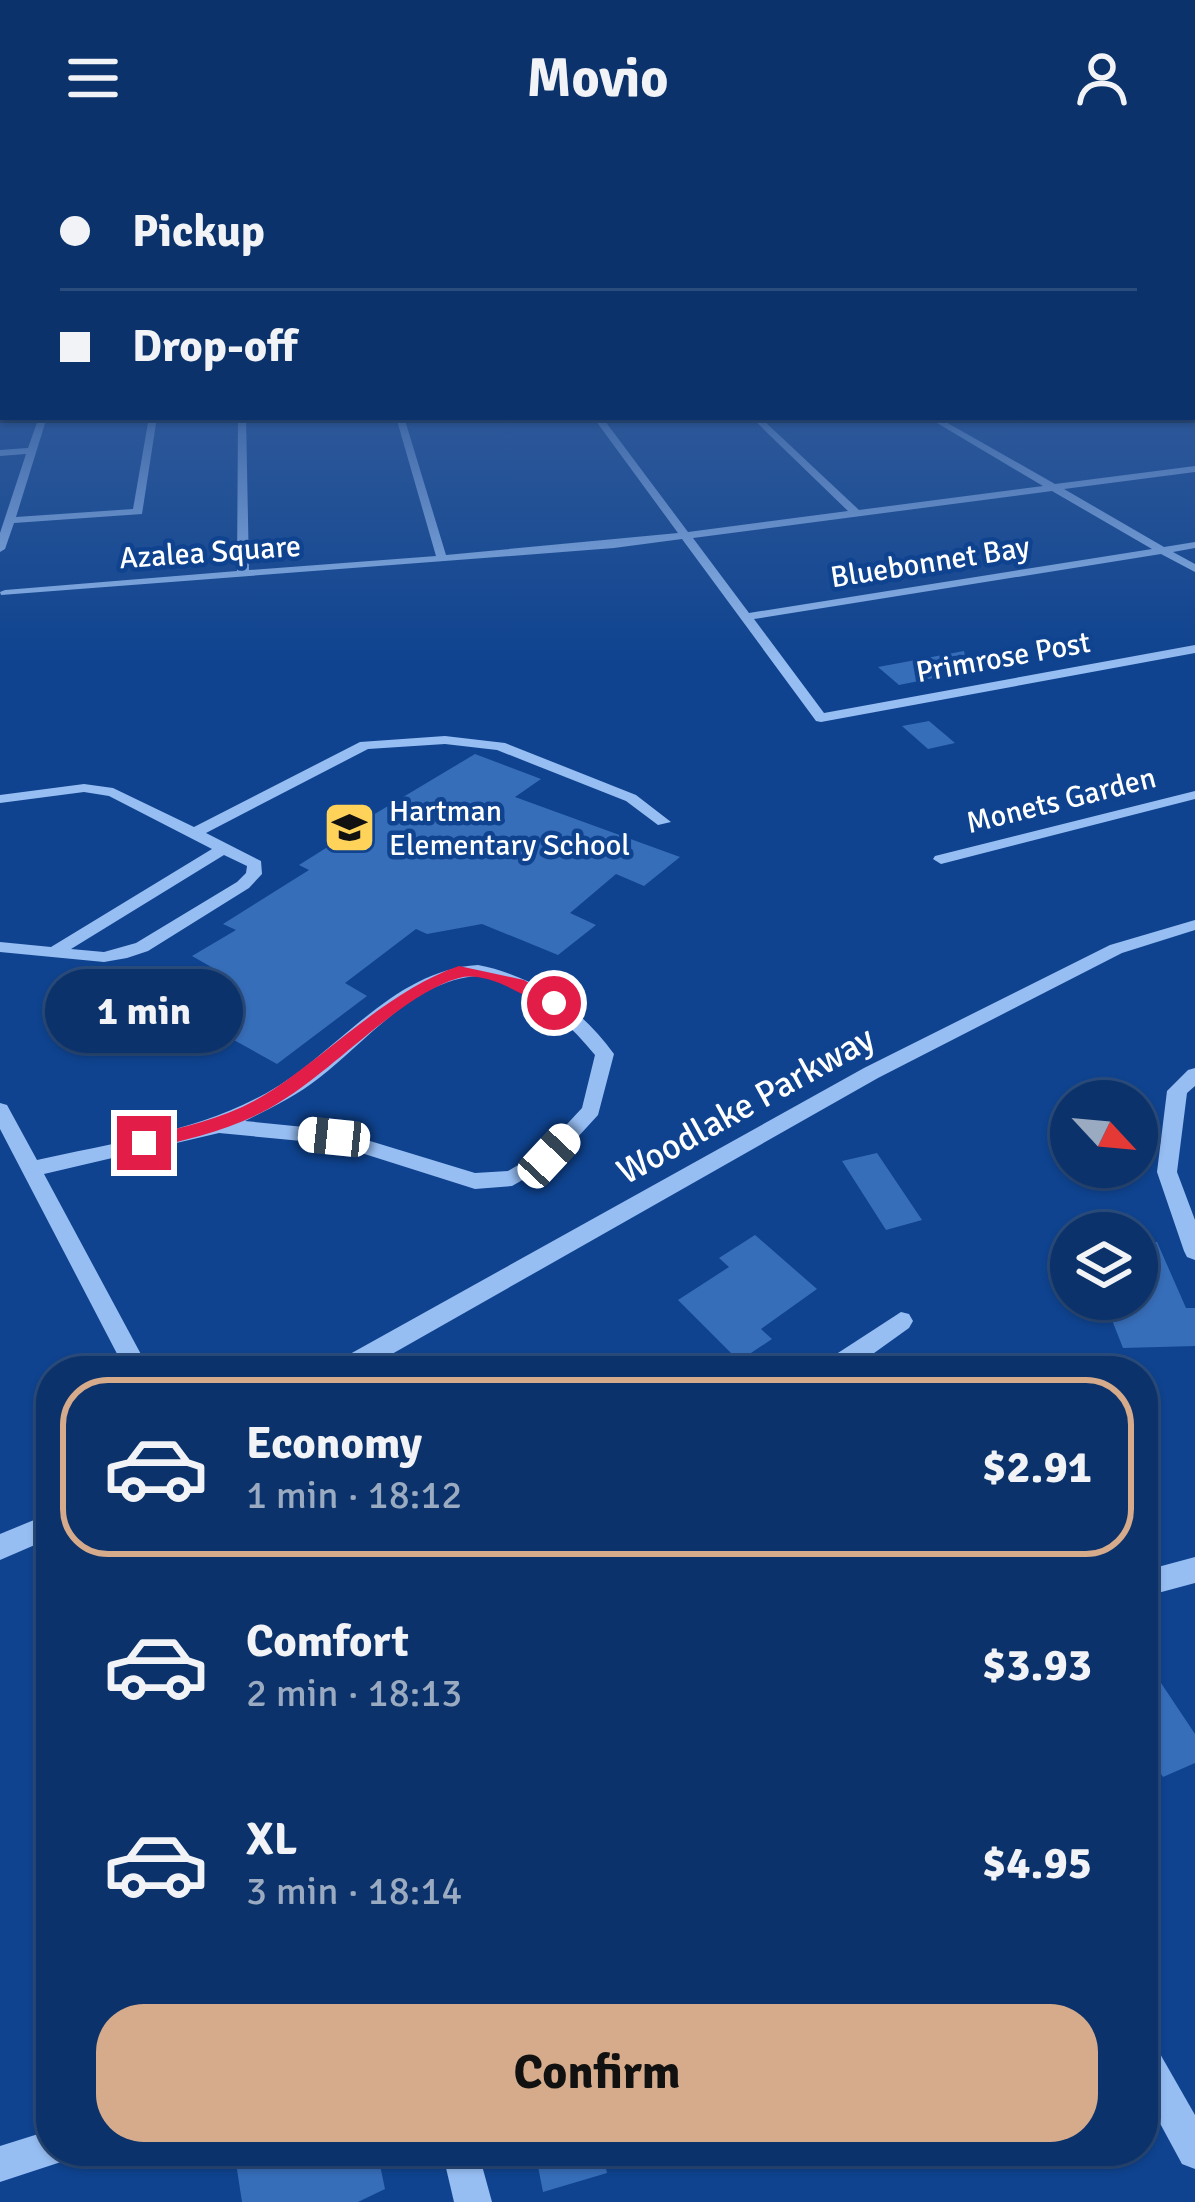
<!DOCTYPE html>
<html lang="en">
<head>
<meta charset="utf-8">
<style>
  body { margin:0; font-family:Signika,sans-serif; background:#193e73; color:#f1f3f6; height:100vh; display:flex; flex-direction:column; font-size:45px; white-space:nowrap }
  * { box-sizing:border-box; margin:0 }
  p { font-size:39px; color:#9aaac1 }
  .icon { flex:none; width:66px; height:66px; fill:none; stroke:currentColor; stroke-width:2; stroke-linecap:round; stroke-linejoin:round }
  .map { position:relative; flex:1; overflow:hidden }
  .sheet { position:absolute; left:36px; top:1200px; width:1122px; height:810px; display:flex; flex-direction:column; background:#0b326b; border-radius:48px; box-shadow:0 3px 9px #0004,0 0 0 3px #2b4d7e }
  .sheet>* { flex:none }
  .guide { position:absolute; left:0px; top:0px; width:1197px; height:264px; box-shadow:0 3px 9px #0004,0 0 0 3px #2b4d7e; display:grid; align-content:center; height:264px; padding:0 60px; background:#0b326b }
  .needle { width:78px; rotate:116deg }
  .fabs { position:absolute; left:1050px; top:924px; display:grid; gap:24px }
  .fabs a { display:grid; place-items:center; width:108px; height:108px; border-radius:50%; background:#0b326b; box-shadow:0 3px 9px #0004,0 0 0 3px #2b4d7e; font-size:60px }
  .end { position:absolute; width:54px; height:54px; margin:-27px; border:15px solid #e11d48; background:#fff; box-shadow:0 0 0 6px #fff }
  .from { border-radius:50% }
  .bubble { position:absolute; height:84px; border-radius:42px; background:#0b326b; box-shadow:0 3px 9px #0004,0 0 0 3px #2b4d7e; font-size:39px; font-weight:700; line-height:84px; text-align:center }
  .car { position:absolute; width:36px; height:72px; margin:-36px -18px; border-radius:15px; box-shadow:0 0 9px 3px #0007; background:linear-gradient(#fff 24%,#345 0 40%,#fff 0 76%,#345 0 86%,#fff 0) }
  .guide b { display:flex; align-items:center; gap:42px; height:114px; font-size:45px }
  .guide b+b { border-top:3px solid #2b4d7e }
  .guide i { width:30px; height:30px; background:#f1f3f6 }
  ul { padding:21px 0 0; list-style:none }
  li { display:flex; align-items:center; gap:36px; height:180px; margin:0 24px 18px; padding:0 36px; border:6px solid transparent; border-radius:48px }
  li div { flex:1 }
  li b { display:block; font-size:45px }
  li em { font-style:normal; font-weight:700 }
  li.active { border-color:#d6ab8b }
  li>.icon { width:108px; height:108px; stroke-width:1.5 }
  .button { display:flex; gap:24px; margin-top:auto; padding:24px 60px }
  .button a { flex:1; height:138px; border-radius:48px; background:#d6ab8b; color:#111; font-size:48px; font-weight:700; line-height:138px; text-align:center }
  header { display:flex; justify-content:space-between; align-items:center; height:156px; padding:0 60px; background:#0b326b; font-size:54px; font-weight:700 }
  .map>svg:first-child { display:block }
  .building { fill:#376eb9 }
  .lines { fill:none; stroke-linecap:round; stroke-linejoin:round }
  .minor { fill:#97bef3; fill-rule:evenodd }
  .route { fill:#e11d48 }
  .labels { text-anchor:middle; stroke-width:9; stroke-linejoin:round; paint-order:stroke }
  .far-street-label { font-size:30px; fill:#fff; stroke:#0f438f }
  .far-poi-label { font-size:30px; fill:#fff; stroke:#0f438f; text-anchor:start }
  .street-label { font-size:36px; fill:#fff; stroke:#0f438f }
</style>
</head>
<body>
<header><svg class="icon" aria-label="menu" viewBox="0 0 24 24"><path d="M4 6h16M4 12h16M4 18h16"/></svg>Movio<svg class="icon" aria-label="person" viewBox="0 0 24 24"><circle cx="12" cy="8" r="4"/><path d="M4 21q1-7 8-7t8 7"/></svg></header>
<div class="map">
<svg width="1195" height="2046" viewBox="0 0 1195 2046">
  <rect width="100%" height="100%" fill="#0f438f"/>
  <g class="building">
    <polygon points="964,495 968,515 899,529 878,511"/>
    <polygon points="929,565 955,587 928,593 902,570"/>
    <polygon points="475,598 541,623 515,641 680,701 644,730 616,718 570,757 596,769 558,799 482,768 427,778 416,773 345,827 367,840 277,908 196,863 199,858 167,841 213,812 192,800 236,774 223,768 309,714 299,709 372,663 368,662"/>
    <polygon points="877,997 922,1064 886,1074 842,1005"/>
    <polygon points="755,1079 817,1133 761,1173 772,1183 739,1205 678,1144 729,1111 719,1102"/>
    <polygon points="1137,1086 1157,1086 1186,1152 1195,1152 1195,1190 1123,1192 1108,1154 1137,1153"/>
    <polygon points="1143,1500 1195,1578 1195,1607 1163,1621 1143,1590"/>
    <polygon points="263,1995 377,1995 385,2033 358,2046 242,2046 236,2007"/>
    <polygon points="535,1995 602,1995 607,2017 543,2036"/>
  </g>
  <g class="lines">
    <g class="minor">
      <rect x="1194" y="233" width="1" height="6"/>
      <polygon points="39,261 47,261 16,361 133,353 149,261 157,261 142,358 14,367 5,393 0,396 0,377 26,298 0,300 0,294 28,292"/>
      <path d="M238 261H246L249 414 436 400 396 261H404L446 399 678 377 593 261H602L688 376 848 355 751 261H760L859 354 1043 330 927 261H937L1055 328 1195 310V316L1064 333 1164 391 1195 386V392L1173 396 1195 408V416L1161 398 754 463 824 557 1195 489V497L821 566 816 565 682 383 614 392 1 439 0 436 5 434 237 415ZM1052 335 1152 393 749 457 693 382Z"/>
      <path d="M445 580 505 587 636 639 671 666 658 669 626 645 497 594 445 588 368 593 206 677 261 705 262 718 249 732 148 795 127 802 104 806 0 796V786L51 791 212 693 109 640 84 636 0 647V639L84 628 113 632 194 671 360 586ZM224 699 247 710 246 717 237 726 136 787 104 796 71 793Z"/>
      <polygon points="1195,635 1195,643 941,708 933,703 935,700"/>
      <polygon points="1195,764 1195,774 1122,797 878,922 362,1215 329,1215 332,1208 864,912 1110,789"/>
      <path d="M478 809C534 820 581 852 614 898L598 959 556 1005 512 1030 475 1033 333 988 219 977 44 1018 150 1215H126L0 973V947L7 949 37 1004C112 987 190 977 259 941 334 903 390 814 478 809ZM478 820C526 830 565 862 595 899L582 952 542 995 508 1015 475 1017 334 974 245 965C271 952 296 940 319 922 367 885 414 824 478 820Z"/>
      <polygon points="1195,912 1195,930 1187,937 1177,1016 1195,1064 1195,1104 1187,1101 1184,1095 1157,1016 1167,935 1188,914"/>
      <polygon points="901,1156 909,1158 913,1165 909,1172 849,1215 818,1215 821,1208"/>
      <polygon points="51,1357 51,1382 0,1404 0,1378"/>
      <polygon points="1195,1401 1195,1427 1143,1441 1143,1415"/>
      <polygon points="1143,1883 1155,1889 1195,1959 1195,2013 1182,2008 1143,1936"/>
      <polygon points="51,1974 51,1995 68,1995 64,2005 0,2026 0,1990"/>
      <polygon points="442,1995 478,1995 492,2046 454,2046"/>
    </g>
  </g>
  <linearGradient id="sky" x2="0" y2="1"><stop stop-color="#08254f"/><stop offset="0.44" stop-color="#315b9b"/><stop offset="1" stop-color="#315b9b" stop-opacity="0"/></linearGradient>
  <rect width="1195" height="512" fill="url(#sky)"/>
  <path class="route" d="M459 810 524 824 563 847 554 853C526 843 490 814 459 822 405 836 333 914 283 944 240 972 193 982 144 994L135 987 144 980C190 970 234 960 274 933 334 893 390 834 459 810Z"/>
  <defs>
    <symbol id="school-square" viewBox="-11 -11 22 22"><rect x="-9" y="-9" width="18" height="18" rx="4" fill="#ffd359" stroke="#0f438f"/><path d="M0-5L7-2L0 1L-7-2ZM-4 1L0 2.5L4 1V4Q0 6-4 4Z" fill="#111"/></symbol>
  </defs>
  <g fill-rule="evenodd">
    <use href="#school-square" x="320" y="642" width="59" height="59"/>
  </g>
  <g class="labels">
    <g class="far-street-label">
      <text transform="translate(210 396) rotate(-4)" y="10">Azalea Square</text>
      <text transform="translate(930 406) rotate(-9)" y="10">Bluebonnet Bay</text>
      <text transform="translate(1003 501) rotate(-10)" y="10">Primrose Post</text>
      <text transform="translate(1061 644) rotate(-14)" y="10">Monets Garden</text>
    </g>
    <g class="far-poi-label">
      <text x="389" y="665">Hartman<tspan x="389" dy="34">Elementary School</tspan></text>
    </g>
    <g class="street-label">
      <text transform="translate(745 948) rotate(-29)" y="13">Woodlake Parkway</text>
    </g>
  </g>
</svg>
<div class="fabs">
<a><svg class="needle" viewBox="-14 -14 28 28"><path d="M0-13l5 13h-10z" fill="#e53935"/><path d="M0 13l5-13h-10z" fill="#9aaac1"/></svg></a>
<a><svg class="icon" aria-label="layers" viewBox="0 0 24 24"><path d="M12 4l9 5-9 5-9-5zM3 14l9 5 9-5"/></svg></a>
</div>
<i class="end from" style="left:554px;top:847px"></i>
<i class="end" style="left:144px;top:987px"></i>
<div class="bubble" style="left:45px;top:813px;width:198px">1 min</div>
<i class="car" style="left:334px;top:981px;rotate:276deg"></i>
<i class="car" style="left:549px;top:1000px;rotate:43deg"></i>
<div class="guide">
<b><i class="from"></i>Pickup</b>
<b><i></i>Drop-off</b>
</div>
<section class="sheet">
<ul>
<li class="active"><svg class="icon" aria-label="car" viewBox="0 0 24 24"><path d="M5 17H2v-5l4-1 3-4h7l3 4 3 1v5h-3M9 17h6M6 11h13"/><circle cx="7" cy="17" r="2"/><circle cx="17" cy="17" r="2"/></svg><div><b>Economy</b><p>1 min · 18:12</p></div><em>$2.91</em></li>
<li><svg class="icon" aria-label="car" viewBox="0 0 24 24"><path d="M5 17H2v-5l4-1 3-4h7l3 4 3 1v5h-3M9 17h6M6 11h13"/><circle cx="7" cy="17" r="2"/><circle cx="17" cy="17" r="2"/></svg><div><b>Comfort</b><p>2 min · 18:13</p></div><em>$3.93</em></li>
<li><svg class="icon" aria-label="car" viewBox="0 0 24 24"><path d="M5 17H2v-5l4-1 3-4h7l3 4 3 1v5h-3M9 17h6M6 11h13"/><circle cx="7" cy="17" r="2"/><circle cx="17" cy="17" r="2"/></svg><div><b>XL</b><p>3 min · 18:14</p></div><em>$4.95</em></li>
</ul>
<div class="button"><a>Confirm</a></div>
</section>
</div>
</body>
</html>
